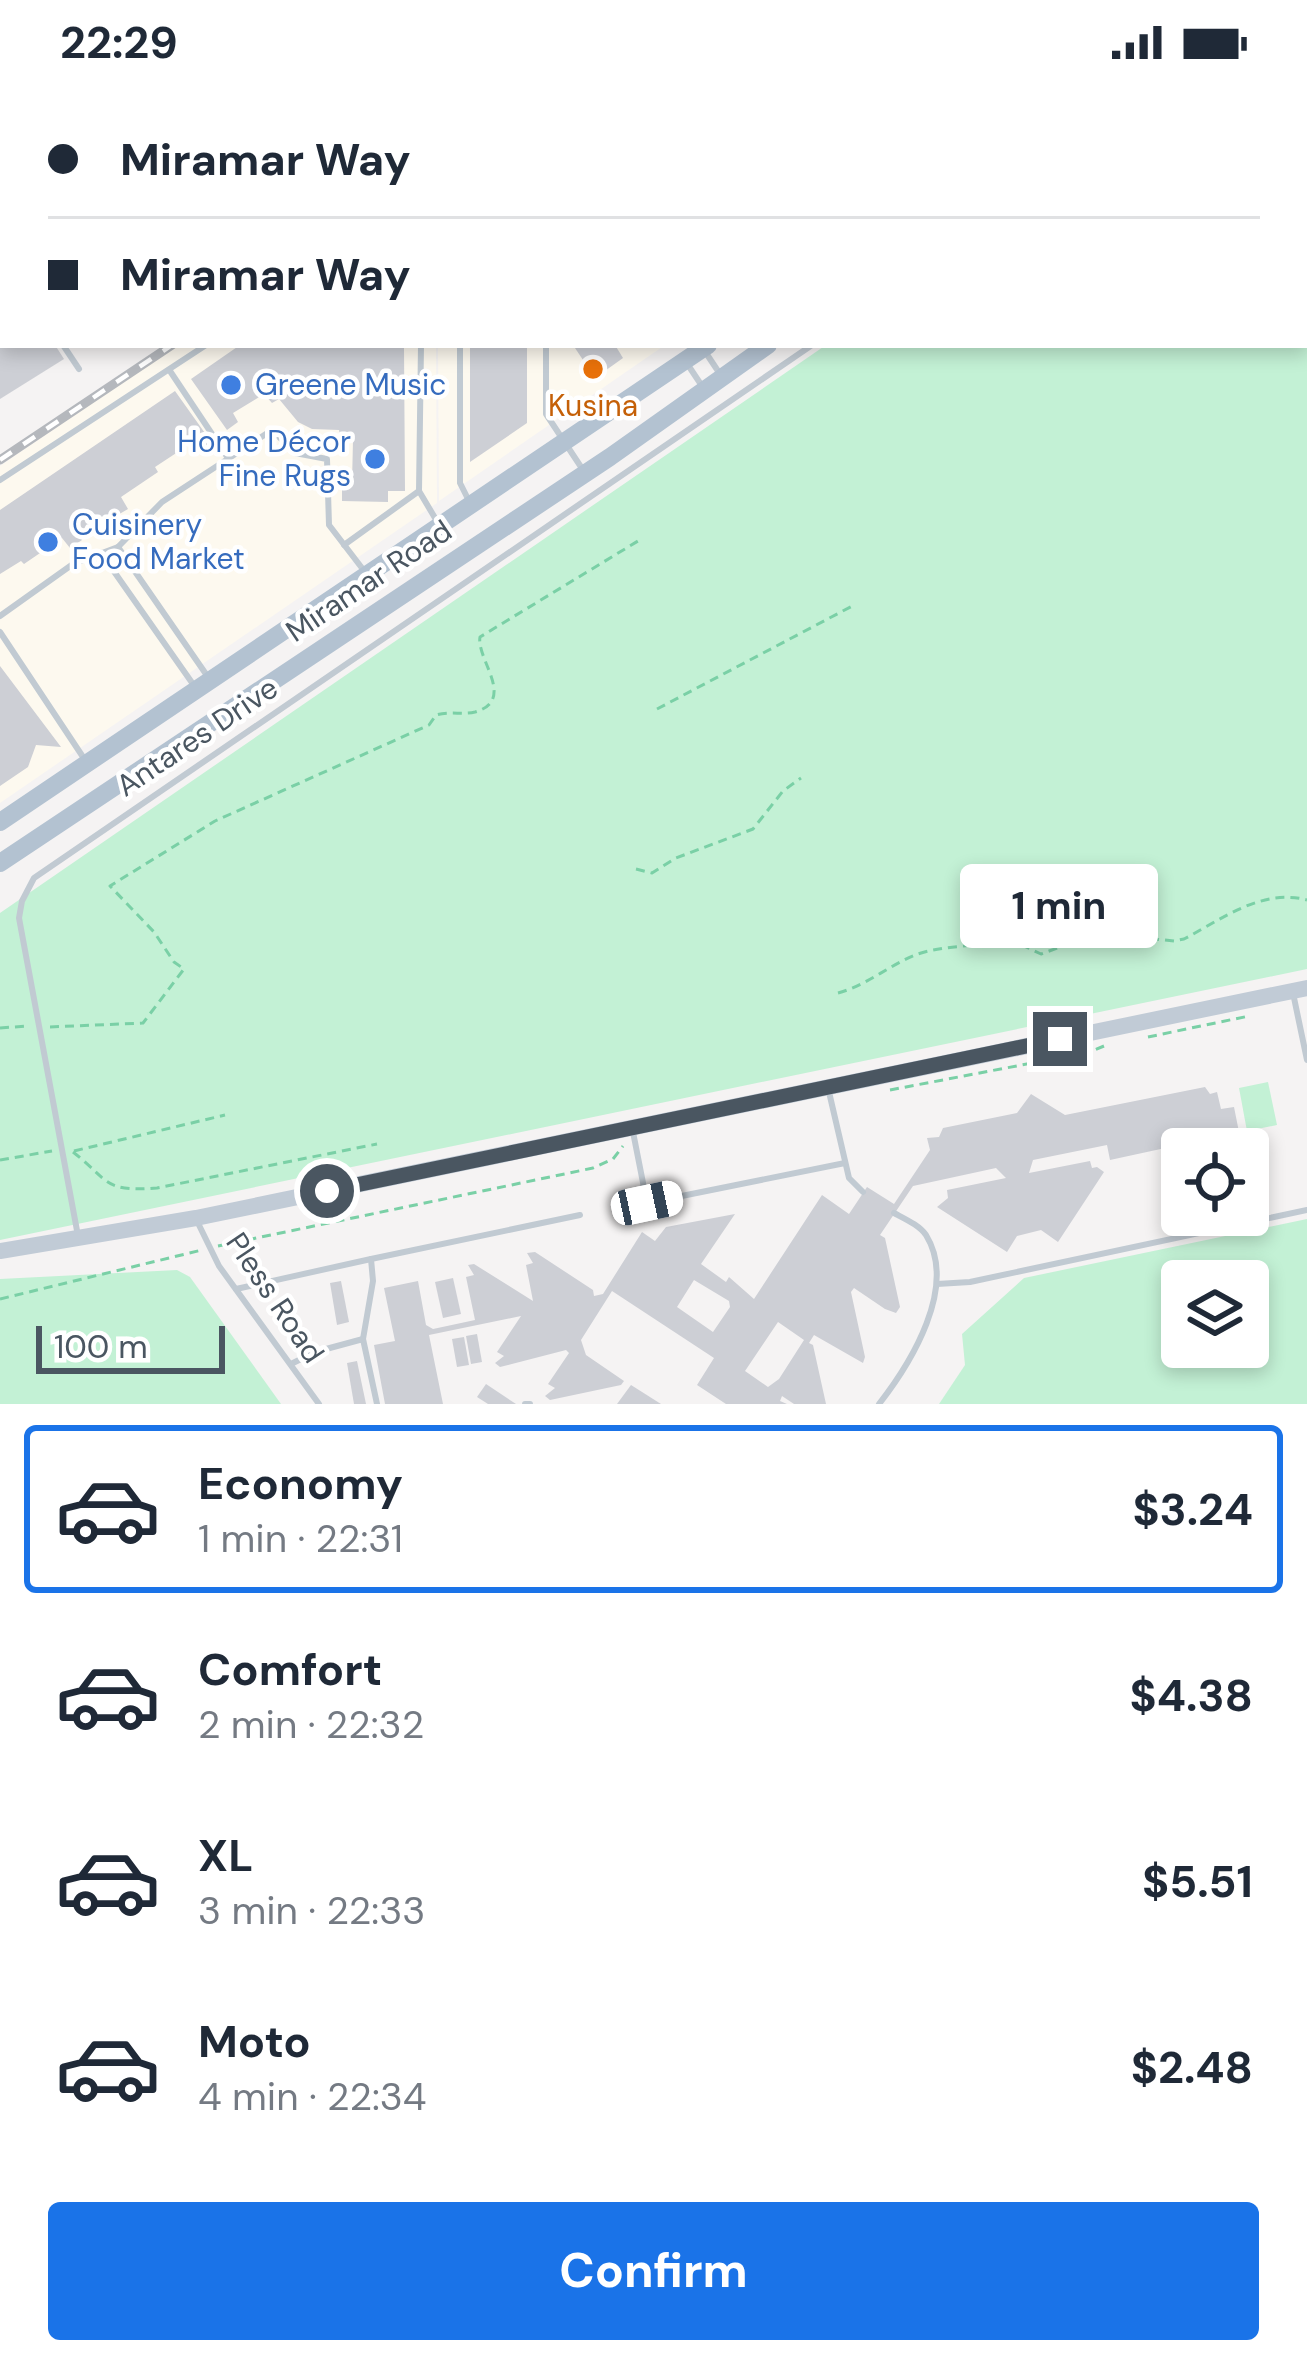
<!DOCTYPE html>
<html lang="en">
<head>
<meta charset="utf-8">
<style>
  body { margin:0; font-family:"DM Sans",sans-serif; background:#f6f6f7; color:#1f2937; height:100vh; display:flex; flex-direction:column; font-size:45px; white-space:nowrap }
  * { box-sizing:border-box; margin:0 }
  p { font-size:39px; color:#747a83 }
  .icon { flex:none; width:66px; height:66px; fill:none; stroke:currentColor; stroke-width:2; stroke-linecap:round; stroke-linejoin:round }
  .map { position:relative; height:1320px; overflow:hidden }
  .side { display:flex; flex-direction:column; background:#fff; flex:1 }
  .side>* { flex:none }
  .hud { position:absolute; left:0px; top:0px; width:1308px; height:264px; box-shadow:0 6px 18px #0003; display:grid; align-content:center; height:264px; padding:0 48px; background:#fff }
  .buttons { position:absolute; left:1161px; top:1044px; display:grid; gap:24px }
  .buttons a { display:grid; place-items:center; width:108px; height:108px; border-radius:12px; background:#fff; box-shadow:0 6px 18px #0003; font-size:60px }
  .scale { position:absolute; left:36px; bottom:30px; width:189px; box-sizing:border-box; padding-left:12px; border:6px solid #4a5661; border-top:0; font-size:33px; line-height:42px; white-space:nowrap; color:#4a5661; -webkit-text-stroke:9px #fff; paint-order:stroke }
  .end { position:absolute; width:54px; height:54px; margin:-27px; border:15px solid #4a5661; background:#fff; box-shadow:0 0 0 6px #fff }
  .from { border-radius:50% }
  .bubble { position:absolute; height:84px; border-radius:12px; background:#fff; box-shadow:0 6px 18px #0003; font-size:39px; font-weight:700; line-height:84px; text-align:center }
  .car { position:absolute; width:36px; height:72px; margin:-36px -18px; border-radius:15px; box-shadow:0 0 9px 3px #0007; background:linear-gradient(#fff 24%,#345 0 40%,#fff 0 76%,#345 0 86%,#fff 0) }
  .hud b { display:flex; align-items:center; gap:42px; height:114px; font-size:45px }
  .hud b+b { border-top:3px solid #e0e1e3 }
  .hud i { width:30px; height:30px; background:#1f2937 }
  ul { padding:21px 0 0; list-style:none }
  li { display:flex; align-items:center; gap:36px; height:168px; margin:0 24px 18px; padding:0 24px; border:6px solid transparent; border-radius:12px }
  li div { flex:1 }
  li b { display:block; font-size:45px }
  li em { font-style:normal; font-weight:700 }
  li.active { border-color:#1a73e8 }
  li>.icon { width:108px; height:108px; stroke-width:1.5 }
  .action { display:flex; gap:24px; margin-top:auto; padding:24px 48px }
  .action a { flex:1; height:138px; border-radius:12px; background:#1a73e8; color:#fff; font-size:48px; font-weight:700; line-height:138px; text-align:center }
  .status { display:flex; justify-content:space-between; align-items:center; height:84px; padding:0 60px; background:#fff; direction:ltr }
  .status svg { height:33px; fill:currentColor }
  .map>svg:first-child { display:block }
  .commercial { fill:#fdf9ef }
  .green { fill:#c3f1d5; fill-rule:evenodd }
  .building { fill:#cdcfd5; fill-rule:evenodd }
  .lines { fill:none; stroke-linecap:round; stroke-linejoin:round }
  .path { stroke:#7ad0a6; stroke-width:3; stroke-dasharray:9 6; stroke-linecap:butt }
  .lane { stroke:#c1cad2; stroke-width:6 }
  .secondary { stroke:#c1cbd6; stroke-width:16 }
  .primary { stroke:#b3c2d1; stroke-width:18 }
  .rail-casing { stroke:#b5b8bd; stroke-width:9 }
  .rail { stroke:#fff; stroke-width:4.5; stroke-dasharray:14; stroke-linecap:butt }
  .route { stroke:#4a5661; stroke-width:15 }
  .food-dot { fill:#e8710a; stroke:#fff; stroke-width:4.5 }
  .shop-dot { fill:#3f7fe0; stroke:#fff; stroke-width:4.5 }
  .labels { text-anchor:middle; stroke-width:9; stroke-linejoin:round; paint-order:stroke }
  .shop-label { font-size:30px; fill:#366cbe; stroke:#fff; text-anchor:start }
  .food-label { font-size:30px; fill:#c56008; stroke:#fff }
  .street-label { font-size:30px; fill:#4a5661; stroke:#fff }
</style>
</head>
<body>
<div class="status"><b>22:29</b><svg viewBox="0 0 49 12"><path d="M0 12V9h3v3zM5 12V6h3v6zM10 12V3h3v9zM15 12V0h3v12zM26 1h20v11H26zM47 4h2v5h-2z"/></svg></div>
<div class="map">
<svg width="1307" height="1320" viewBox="0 0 1307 1320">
  <rect width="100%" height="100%" fill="#f5f3f3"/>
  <g class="commercial">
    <polygon points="177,261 436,261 437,419 0,719 0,382"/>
    <polygon points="438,261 665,261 439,417"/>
  </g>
  <g class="green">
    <polygon points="1206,0 1307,0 1307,885 0,1156 0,829 826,261 1305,261 1305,3 1202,3"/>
    <polygon points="1268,998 1277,1041 1247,1047 1239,1004"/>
    <path d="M1307 1135V1320H939L965 1281 962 1250 1024 1194ZM1248 1197V1263H1182V1197Z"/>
    <polygon points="177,1186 190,1193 281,1320 0,1320 0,1195"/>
  </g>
  <g class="building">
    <polygon points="5,261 55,261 64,275 0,315 0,264"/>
    <polygon points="240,261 398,261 404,264 405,407 388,407 388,418 342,417 342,399 352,399 353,356 341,357 339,346 312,345 298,338 279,315 272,319 264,310 233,329 238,338 227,346 191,295"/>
    <polygon points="470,261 527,261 527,339 470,378"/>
    <polygon points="573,261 615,261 623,274 595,294"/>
    <polygon points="175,307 212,359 199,366 193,358 155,383 158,388 121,413 128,425 80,453 82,456 70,464 62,454 24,480 21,477 0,490 0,426"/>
    <polygon points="0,582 61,663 36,661 28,683 0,702"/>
    <path d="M1205 1003 1210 1010 1217 1008 1221 1025 1234 1023 1239 1048 1110 1076 1107 1061 1033 1076 1029 1089 1090 1077 1092 1084 1097 1083 1104 1088 1058 1158 1041 1146 1017 1152 1007 1168 937 1123 948 1114 947 1106 1006 1094 996 1084 913 1102 880 1151 885 1154 900 1223 896 1229 885 1225 854 1204 851 1208 865 1273 863 1279 814 1251 809 1259 813 1261 826 1320H794L782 1312 780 1317 787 1320H726L697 1301 714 1274 612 1207 581 1256 586 1271 624 1297 621 1301 550 1316 545 1312 555 1304 548 1300 569 1269 566 1266 500 1283 495 1279 504 1272 497 1268 521 1232 429 1251 443 1320H385L374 1261 395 1257 384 1204 418 1197 426 1241 433 1245 475 1236 466 1193 474 1191 468 1181 474 1180 533 1217 526 1181 533 1179 527 1169 535 1168 593 1206 594 1212 603 1210 642 1148 655 1157 666 1143 735 1130 701 1180 726 1198 729 1193 754 1215 822 1111 849 1130 867 1103 894 1120 930 1066 927 1054 939 1053 943 1044 1017 1029 1031 1010 1065 1031ZM694 1196 729 1217 730 1223 713 1248 677 1223ZM778 1238 804 1256 779 1295 768 1303 745 1287Z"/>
    <polygon points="453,1194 461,1230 443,1234 435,1198"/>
    <polygon points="341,1197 349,1238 337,1241 330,1199"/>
    <polygon points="477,1250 482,1278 471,1280 466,1252"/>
    <polygon points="464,1253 469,1281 457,1283 452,1255"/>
    <polygon points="357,1277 366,1320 354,1320 347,1279"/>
    <polygon points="486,1300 516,1320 488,1320 477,1313"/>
    <polygon points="631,1301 661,1320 617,1320"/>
  </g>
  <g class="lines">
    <g class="path">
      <polyline points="1305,33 1307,33"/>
      <polyline points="657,625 856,520"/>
      <polyline points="636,785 652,789 676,774 753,745 783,707 801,694"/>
      <path d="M838 909C867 901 888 882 915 871 941 861 980 863 1009 855L1041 870 1099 849 1174 857 1184 855C1222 835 1262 804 1307 816"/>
      <path d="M50 943 143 939 184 885 174 878 154 848 110 802 215 737 429 641 436 631C449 627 463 631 475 628 517 616 476 575 480 553L638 457"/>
      <polyline points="0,944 28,942"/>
      <polyline points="1148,953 1249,932"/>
      <polyline points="890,1006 1090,968 1104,962"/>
      <polyline points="74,1067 225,1031"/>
      <path d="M73 1068C111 1098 103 1108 157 1104L377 1060"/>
      <polyline points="0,1076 52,1067"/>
      <polyline points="218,1162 593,1084 613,1075 623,1062"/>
      <polyline points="0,1215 202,1166"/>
    </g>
    <g class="lane">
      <polyline points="458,0 458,3"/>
      <polyline points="718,0 718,3"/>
      <polyline points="1028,0 1029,3"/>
      <polyline points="33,3 33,0"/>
      <polyline points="576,3 580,0"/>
      <polyline points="682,3 683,0"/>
      <polyline points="800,3 800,0"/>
      <polyline points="1009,3 1010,0"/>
      <polyline points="1188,3 1193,0"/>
      <polyline points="0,98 3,98"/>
      <polyline points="0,138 3,134"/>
      <polyline points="63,261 79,285"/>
      <polyline points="460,261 460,399 469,417"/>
      <polyline points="546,261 546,330 583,386"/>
      <polyline points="704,266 720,290"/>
      <polyline points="688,281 704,305"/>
      <polyline points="170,287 228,374"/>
      <polyline points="0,396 206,261"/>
      <polyline points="419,407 438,439"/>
      <polyline points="344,461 419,407 421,261"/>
      <polyline points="118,463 208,593"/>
      <polyline points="101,469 195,603"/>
      <polyline points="0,532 73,480 118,463 162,418 272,346 295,369 327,375 329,441 365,488"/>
      <polyline points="0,548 85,676"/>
      <polyline points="1293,909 1307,976"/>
      <polyline points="829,1008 849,1094 863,1108"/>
      <polyline points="633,1048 647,1119 845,1079"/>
      <polyline points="197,1137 219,1182 319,1320"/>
      <polyline points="78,1152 19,834 22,817 34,794 812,261"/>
      <polyline points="937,1200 970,1198 1307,1126"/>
      <polyline points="236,1205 371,1175"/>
      <polyline points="363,1255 373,1197 371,1175 580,1131"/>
      <polyline points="291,1280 315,1268 363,1255 377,1320"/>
      <polyline points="525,1320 530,1320"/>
      <path d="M879 1320C911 1279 958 1203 926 1151 919 1141 905 1135 894 1129"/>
    </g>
    <g class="secondary">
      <polyline points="72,3 72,0"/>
      <polyline points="0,203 3,201"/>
      <polyline points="0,1167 196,1134 1307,904"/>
    </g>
    <g class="primary">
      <polyline points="1077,3 1081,0"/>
      <polyline points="1137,3 1141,0"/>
      <polyline points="0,738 708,261"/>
      <polyline points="0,779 610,373 768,261"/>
    </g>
    <defs>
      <g id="rail">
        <polyline points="547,3 552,0"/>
        <polyline points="0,376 172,261"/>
      </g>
    </defs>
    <use href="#rail" class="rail-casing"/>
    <use href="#rail" class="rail"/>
  </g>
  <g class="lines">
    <polyline class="route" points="327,1107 1060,955"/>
  </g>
  <circle class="food-dot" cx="593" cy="285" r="12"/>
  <g class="shop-dot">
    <circle cx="231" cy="301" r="12"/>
    <circle cx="375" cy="375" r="12"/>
    <circle cx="48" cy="458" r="12"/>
  </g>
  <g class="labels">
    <g class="shop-label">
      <text x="255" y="311">Greene Music</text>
      <text x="351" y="368" text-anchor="end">Home Décor<tspan x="351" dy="34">Fine Rugs</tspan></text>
      <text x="72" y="451">Cuisinery<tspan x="72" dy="34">Food Market</tspan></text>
    </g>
    <g class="food-label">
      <text x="593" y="332">Kusina</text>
    </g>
    <g class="street-label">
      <text transform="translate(369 497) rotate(-34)" y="10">Miramar Road</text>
      <text transform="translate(197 653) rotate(-34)" y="10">Antares Drive</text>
      <text transform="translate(275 1214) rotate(56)" y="10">Pless Road</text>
    </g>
  </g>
</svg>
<div class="buttons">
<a><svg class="icon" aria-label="locate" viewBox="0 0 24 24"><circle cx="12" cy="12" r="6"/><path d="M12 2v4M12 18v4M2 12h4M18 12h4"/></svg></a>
<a><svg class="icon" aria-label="layers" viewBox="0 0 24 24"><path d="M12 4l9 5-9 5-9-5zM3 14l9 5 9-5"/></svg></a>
</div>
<div class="scale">100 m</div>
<i class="end from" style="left:327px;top:1107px"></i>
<i class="end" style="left:1060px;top:955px"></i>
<div class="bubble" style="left:960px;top:780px;width:198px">1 min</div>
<i class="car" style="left:647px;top:1119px;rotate:78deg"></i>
<div class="hud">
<b><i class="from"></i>Miramar Way</b>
<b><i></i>Miramar Way</b>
</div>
</div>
<section class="side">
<ul>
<li class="active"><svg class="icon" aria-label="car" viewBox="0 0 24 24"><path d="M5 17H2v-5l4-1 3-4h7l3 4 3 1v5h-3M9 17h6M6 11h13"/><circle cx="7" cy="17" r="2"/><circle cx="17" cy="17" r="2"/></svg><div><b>Economy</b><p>1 min · 22:31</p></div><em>$3.24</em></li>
<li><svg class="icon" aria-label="car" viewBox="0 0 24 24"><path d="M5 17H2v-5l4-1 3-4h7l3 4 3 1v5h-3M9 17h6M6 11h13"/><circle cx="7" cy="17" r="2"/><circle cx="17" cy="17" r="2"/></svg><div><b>Comfort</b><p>2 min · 22:32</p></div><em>$4.38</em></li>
<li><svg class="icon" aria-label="car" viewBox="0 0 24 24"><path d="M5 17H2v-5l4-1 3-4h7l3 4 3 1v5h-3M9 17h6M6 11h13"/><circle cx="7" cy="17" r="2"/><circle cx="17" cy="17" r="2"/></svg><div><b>XL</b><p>3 min · 22:33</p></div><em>$5.51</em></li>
<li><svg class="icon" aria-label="car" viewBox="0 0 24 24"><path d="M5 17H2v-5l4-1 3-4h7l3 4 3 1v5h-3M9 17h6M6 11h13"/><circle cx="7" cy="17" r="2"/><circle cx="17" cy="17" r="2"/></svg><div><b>Moto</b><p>4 min · 22:34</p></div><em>$2.48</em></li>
</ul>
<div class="action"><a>Confirm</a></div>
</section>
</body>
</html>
